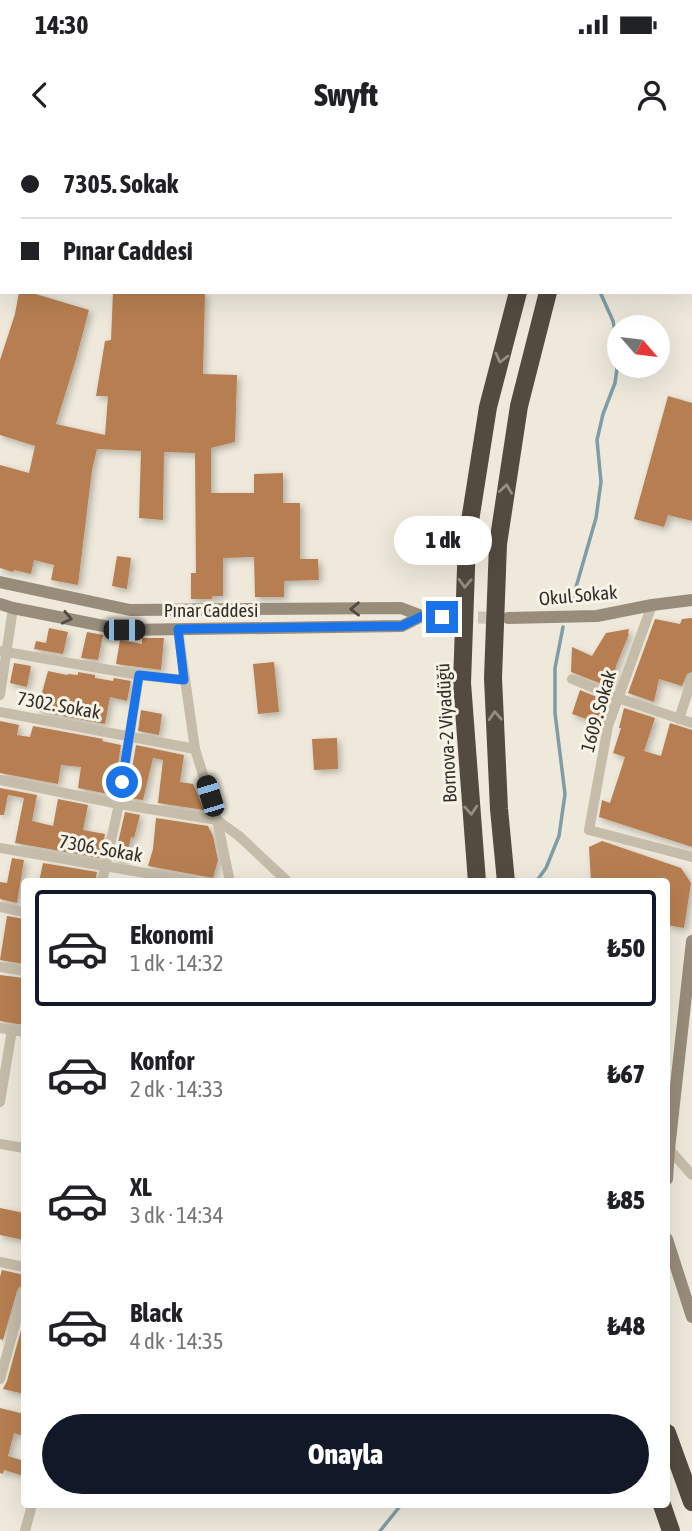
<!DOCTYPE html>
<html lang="tr">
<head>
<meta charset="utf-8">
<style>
  body { margin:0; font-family:"Asap Condensed",sans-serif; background:#f6f6f6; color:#202124; height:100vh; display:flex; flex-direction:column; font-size:26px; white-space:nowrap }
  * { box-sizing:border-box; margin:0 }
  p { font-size:23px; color:#757577 }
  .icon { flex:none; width:38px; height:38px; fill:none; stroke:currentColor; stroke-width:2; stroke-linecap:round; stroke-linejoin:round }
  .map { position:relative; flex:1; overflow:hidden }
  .sheet { position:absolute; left:21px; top:738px; width:649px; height:630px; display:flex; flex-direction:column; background:#fff; border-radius:7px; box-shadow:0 7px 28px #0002 }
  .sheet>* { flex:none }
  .top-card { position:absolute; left:0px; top:0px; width:693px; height:154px; box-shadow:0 7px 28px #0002; display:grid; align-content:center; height:154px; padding:0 21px; background:#fff }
  .needle { width:46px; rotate:118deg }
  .tools { position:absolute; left:607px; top:175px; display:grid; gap:14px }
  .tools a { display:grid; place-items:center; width:63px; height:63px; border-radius:50%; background:#fff; box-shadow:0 7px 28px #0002; font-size:35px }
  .end { position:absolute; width:32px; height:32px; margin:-16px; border:9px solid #1a73e8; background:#fff; box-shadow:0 0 0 4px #fff }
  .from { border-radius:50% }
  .bubble { position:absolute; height:49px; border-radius:24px; background:#fff; box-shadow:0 7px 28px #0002; font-size:23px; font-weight:800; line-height:49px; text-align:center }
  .car { position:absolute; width:21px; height:42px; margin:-21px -10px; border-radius:9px; box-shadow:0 0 5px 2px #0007; background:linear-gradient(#222 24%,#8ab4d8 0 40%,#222 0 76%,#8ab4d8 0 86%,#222 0) }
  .top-card b { display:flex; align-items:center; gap:24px; height:66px; font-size:26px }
  .top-card b+b { border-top:2px solid #e0e0e0 }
  .top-card i { width:18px; height:18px; background:#202124 }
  ul { padding:12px 0 0; list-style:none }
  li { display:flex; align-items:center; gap:21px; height:116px; margin:0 14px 10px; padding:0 7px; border:4px solid transparent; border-radius:7px }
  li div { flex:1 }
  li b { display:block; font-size:26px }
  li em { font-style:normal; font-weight:800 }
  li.current { border-color:#111827 }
  li>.icon { width:63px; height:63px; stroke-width:1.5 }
  .primary-button { display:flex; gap:14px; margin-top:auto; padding:14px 21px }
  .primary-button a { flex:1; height:80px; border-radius:42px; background:#111827; color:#fff; font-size:28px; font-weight:800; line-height:80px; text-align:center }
  .status { display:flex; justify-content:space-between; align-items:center; height:49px; padding:0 35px; background:#fff; direction:ltr }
  .status svg { height:19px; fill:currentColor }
  header { display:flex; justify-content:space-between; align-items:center; height:91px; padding:0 21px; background:#fff; font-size:32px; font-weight:800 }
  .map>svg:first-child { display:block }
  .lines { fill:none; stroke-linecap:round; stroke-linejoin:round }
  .stream { stroke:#7e9da8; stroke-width:3.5 }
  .building { fill:#b77f51; filter:url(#shadow) }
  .secondary-tunnel { stroke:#c9c4b7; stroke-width:12; stroke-dasharray:12 6; stroke-linecap:butt }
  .street { stroke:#c5bca9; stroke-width:10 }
  .secondary { stroke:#988c7a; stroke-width:12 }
  .highway { stroke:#534a40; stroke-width:18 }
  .highway-bridge { stroke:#534a40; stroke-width:18 }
  .oneway { stroke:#958e83 }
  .oneway2 { stroke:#514a41 }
  .route { stroke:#1a73e8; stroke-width:9 }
  .labels { text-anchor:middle; stroke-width:6; stroke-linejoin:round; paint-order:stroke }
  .street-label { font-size:19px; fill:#332e28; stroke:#f7f3e7 }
</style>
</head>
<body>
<div class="status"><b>14:30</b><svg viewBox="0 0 49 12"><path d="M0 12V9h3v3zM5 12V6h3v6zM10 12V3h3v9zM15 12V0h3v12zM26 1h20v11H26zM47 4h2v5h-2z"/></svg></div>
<header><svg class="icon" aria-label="back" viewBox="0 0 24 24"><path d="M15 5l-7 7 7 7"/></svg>Swyft<svg class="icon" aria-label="person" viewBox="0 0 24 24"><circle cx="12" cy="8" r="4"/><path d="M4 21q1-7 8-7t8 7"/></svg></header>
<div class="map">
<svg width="692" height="1391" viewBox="0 0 692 1391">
  <defs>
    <filter id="shadow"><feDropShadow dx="3" dy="3" stdDeviation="3.5" flood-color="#0004"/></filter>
  </defs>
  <rect width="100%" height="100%" fill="#eee9db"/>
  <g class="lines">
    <g class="stream">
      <polyline points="446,0 447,2"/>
      <polyline points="572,461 596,378 601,342 597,300 603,274 615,243 619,214 613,181 600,152"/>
      <polyline points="536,742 546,728 559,696 565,654 555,573 555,528 563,487"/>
      <polyline points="380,1391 401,1365"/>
    </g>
  </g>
  <g class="building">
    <polygon points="19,152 29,152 89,170 76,219 56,284 105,295 108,256 96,256 105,201 111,200 113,152 205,152 203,234 237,235 235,302 211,308 211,353 254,353 254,334 283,333 283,363 300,363 300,419 318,419 319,440 284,441 284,457 255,457 254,417 223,418 223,456 212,456 212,459 191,459 191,433 196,433 195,313 164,312 163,380 139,378 141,311 97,309 92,330 78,445 51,440 54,425 34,420 31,434 14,430 13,432 0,428 0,325 29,333 35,306 0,295 0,220 15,174"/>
    <polygon points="668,256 692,263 692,381 668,375 664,387 634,379"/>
    <polygon points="117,416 131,418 127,449 112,446"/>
    <polygon points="692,478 692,532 687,534 682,546 659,539 654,562 628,553 655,479 680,484 682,479"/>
    <polygon points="49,488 68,492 63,514 34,509 36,501 46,503"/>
    <polygon points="629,489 628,494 629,494 616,526 612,548 571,532 572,507 592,516 606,493"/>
    <polygon points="87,492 103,495 98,520 81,518"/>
    <polygon points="142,498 164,498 161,530 116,524 120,500 142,504"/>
    <polygon points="274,522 279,572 258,574 253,524"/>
    <polygon points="14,523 31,526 27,547 10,543"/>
    <polygon points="48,531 67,535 68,534 78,535 78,532 95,535 95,538 113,541 114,538 131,541 127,561 110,557 105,584 37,571"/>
    <polygon points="580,550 609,562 601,584 572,574"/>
    <polygon points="624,568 655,578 644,611 661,616 670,583 692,590 692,707 599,677 602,660 610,663 625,617 613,613 621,588 619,588"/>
    <polygon points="141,570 162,574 159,595 138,591"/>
    <polygon points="0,581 19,585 17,595 30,597 33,586 103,599 102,601 121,605 113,655 78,648 81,627 61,625 58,644 0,633"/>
    <polygon points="337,598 338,629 314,630 312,599"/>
    <polygon points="136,605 184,615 180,642 193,644 204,670 158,663 163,620 153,618 143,660 127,658"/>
    <polygon points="0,648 37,655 32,681 53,686 58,659 88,665 83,690 105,694 100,718 15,703 24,658 8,655 4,675 0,675"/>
    <polygon points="125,672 140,675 134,698 131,697 125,722 114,720"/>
    <polygon points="156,678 208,686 213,696 218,720 213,738 148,726 153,709"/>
    <polygon points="602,701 681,728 691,743 684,788 667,785 667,742 591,742 589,707"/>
    <polygon points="12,718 24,720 17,763 0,759 0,742 7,743"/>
    <polygon points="43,723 97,732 95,742 39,742"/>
    <polygon points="7,776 24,779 24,824 0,820"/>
    <polygon points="0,835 24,838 24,885 0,881"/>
    <polygon points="0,1068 24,1073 24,1100 0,1095"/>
    <polygon points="2,1130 24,1135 24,1146 19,1147 17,1151 3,1200 0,1199 0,1137"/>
    <polygon points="24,1179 24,1254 3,1249 7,1241"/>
    <polygon points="0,1268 24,1274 24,1296 14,1293 8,1316 24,1321 24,1336 4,1330 3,1334 0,1333"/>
  </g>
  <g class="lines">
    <polyline class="secondary-tunnel" points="442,477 501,478"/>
    <g class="street">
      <polyline points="41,2 42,0"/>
      <polyline points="0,112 2,106"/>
      <polyline points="652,465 608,586 589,690 692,717"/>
      <polyline points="178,490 195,609 217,680 230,742"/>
      <polyline points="0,511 139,535"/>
      <polyline points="572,539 618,558 692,583"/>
      <polyline points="0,555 13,468"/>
      <polyline points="0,572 195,609"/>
      <polyline points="679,579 692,539"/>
      <polyline points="0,640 119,664 217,680 239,696 288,742"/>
      <polyline points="0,708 197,742"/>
      <polyline points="102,742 119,664 139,535 184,540"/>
      <polyline points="0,767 24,772"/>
      <polyline points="0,827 24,831"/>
      <polyline points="0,888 24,892"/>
      <polyline points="0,962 12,890"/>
      <polyline points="0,1004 24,1008"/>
      <polyline points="669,1009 692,1035"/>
      <polyline points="0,1122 24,1127"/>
      <polyline points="0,1239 24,1153"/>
      <polyline points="25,1391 32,1365"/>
    </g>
    <g class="secondary">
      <polyline points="0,442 130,470 401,468 422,476 442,477"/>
      <polyline points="0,464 13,468 124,490 402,486 422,476"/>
      <polyline points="508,478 597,476 652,465 692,460"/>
      <polyline points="667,1039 669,1009 692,801"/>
      <polyline points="667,1099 692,1177"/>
    </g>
    <g class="highway">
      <polyline points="561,2 561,0"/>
      <polyline points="598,2 598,0"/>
      <polyline points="667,1293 692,1362"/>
      <polyline points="662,1365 671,1391"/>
    </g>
    <g class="highway-bridge">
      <polyline points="477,742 462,543 467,400 488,267 518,152"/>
      <polyline points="506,742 499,669 493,538 498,404 519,266 548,152"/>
    </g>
  </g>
  <defs><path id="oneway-chevron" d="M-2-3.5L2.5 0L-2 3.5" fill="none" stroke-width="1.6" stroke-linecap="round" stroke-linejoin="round" transform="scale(1.75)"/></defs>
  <g class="oneway">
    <use href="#oneway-chevron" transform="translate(501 218) rotate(104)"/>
    <use href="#oneway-chevron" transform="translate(506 349) rotate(-82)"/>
    <use href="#oneway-chevron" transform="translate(465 443) rotate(92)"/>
    <use href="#oneway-chevron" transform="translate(495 576) rotate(-93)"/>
    <use href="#oneway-chevron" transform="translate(471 670) rotate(86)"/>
  </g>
  <g class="oneway2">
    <use href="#oneway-chevron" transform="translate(355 469) rotate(179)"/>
    <use href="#oneway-chevron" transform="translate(67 478) rotate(12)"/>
  </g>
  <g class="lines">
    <polyline class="route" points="122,642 139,535 184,540 178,489 402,486 422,476 442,477"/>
  </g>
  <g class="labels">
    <g class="street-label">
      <text transform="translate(578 455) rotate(-5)" y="7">Okul Sokak</text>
      <text x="211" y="477">Pınar Caddesi</text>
      <text transform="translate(59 565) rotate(10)" y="7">7302. Sokak</text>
      <text transform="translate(598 571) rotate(-74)" y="7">1609. Sokak</text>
      <text transform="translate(446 593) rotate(-93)" y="7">Bornova-2 Viyadüğü</text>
      <text transform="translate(101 708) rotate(10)" y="7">7306. Sokak</text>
    </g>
  </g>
</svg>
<div class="tools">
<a><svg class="needle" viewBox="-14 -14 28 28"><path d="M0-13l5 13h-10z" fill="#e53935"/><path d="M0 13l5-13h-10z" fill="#757577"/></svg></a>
</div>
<i class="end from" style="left:122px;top:642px"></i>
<i class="end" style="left:442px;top:477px"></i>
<div class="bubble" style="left:394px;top:376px;width:98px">1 dk</div>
<i class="car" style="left:124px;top:490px;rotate:90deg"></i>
<i class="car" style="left:210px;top:656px;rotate:343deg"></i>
<div class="top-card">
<b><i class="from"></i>7305. Sokak</b>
<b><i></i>Pınar Caddesi</b>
</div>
<section class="sheet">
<ul>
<li class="current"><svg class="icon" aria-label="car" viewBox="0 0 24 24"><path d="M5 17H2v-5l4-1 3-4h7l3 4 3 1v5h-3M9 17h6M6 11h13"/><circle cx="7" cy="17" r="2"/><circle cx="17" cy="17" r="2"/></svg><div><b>Ekonomi</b><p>1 dk · 14:32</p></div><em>₺50</em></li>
<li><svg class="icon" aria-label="car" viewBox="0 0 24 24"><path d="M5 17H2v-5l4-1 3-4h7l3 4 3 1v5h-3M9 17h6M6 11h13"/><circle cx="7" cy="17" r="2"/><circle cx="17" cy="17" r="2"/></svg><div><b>Konfor</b><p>2 dk · 14:33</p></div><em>₺67</em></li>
<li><svg class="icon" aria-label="car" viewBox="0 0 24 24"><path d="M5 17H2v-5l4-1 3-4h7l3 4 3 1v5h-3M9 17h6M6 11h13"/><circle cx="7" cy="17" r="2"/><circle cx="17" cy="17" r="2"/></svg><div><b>XL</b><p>3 dk · 14:34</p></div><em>₺85</em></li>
<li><svg class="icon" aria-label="car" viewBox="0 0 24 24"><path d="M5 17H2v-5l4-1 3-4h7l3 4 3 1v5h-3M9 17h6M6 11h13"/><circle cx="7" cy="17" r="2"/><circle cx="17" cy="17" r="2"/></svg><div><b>Black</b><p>4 dk · 14:35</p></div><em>₺48</em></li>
</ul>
<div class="primary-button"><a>Onayla</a></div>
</section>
</div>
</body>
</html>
